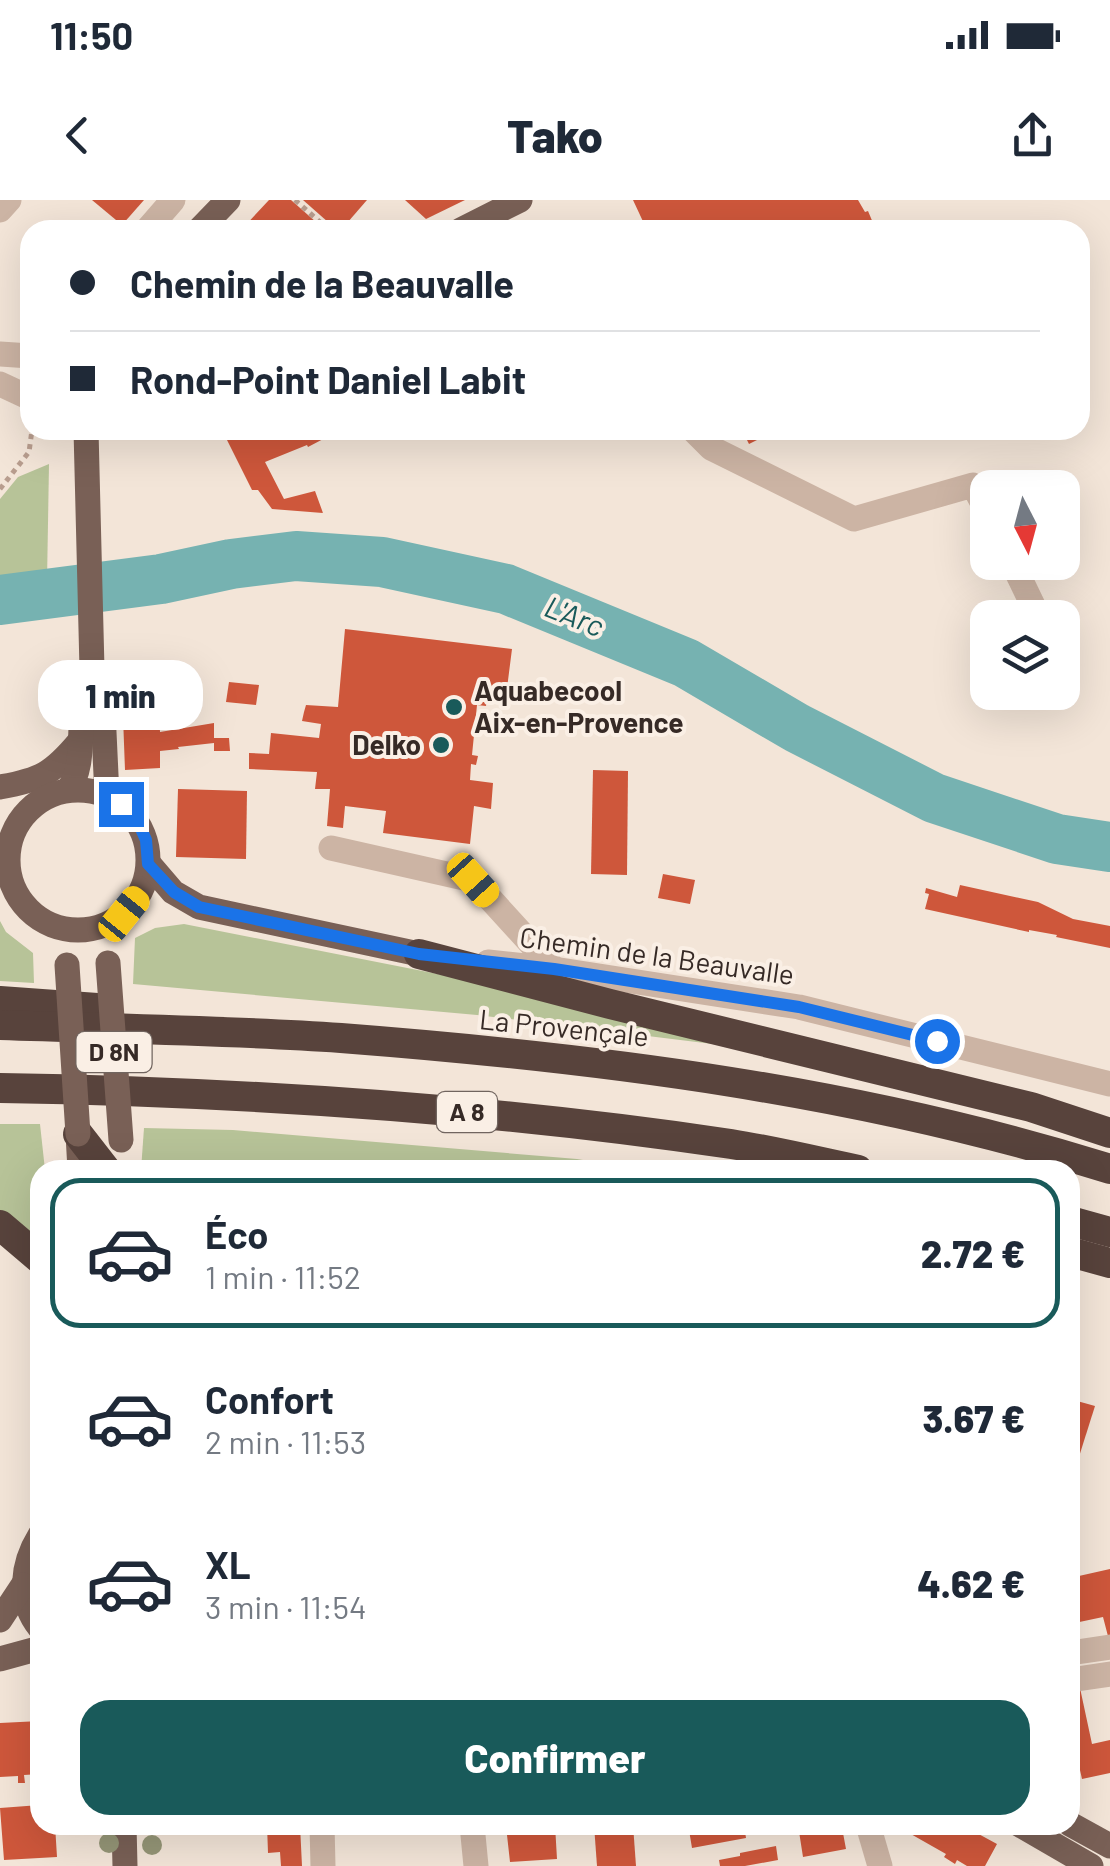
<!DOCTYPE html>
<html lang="fr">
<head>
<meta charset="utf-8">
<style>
  body { margin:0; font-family:Barlow,sans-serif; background:#f6f6f7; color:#1f2937; height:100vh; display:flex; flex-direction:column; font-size:38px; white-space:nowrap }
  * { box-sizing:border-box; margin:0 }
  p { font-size:32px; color:#747a83 }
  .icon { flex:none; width:55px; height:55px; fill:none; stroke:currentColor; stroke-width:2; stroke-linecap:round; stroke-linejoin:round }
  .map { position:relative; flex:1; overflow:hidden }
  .details { position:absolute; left:30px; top:960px; width:1050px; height:675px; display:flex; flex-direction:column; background:#fff; border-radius:30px; box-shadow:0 10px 40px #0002 }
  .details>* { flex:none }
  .hud { position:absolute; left:20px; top:20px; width:1070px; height:220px; border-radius:30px; box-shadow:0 10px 40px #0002; display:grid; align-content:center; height:220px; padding:0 50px; background:#fff }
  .needle { width:65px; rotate:174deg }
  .fabs { position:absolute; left:970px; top:270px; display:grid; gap:20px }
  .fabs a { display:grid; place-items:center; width:110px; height:110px; border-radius:20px; background:#fff; box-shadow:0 10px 40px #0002; font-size:50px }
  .end { position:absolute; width:45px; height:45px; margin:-22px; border:12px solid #1a73e8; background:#fff; box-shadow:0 0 0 5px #fff }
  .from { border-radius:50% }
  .bubble { position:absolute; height:70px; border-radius:30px; background:#fff; box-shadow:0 10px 40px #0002; font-size:32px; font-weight:800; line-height:70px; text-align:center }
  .car { position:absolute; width:30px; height:60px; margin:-30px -15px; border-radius:12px; box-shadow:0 0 8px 2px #0007; background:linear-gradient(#f5c518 24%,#345 0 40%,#f5c518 0 76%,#345 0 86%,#f5c518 0) }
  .hud b { display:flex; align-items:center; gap:35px; height:95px; font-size:38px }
  .hud b+b { border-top:2px solid #e0e1e3 }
  .hud i { width:25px; height:25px; background:#1f2937 }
  ul { padding:18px 0 0; list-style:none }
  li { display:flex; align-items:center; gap:30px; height:150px; margin:0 20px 15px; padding:0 30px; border:5px solid transparent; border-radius:30px }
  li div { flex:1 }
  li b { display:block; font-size:38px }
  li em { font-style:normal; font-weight:800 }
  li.active { border-color:#195a5a }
  li>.icon { width:90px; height:90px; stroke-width:1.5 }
  .primary-button { display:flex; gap:20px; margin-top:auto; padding:20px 50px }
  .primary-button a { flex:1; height:115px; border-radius:30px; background:#195a5a; color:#fff; font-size:40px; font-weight:800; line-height:115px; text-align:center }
  .status { display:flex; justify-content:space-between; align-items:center; height:70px; padding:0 50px; background:#fff; direction:ltr }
  .status svg { height:28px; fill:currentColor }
  header { display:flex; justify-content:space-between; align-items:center; height:130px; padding:0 50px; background:#fff; font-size:45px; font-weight:800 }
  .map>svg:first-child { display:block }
  .green { fill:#b7c398 }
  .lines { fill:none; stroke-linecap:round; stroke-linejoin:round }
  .river { stroke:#76b2b1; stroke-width:50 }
  .building { fill:#ce573b }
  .path { stroke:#b89d8e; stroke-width:5; stroke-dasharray:5 5; stroke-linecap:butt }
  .minor { stroke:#ccb4a4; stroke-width:25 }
  .major { stroke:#796056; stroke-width:25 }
  .highway { stroke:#58433c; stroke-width:30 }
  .major-bridge { stroke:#796056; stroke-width:25 }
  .tree { fill:#959677 }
  .route { stroke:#1a73e8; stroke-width:12 }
  .poi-dot { fill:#195a5a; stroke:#faefe5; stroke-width:4 }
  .labels { text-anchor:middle; stroke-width:8; stroke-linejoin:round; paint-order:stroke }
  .shield { fill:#faefe5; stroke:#71655f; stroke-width:2.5 }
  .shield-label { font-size:25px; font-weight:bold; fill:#362a26 }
  .poi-label { font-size:28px; font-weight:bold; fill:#362a26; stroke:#faefe5; text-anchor:start }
  .street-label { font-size:28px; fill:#362a26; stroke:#faefe5 }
  .water-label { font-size:30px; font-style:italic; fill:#195a5a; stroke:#faefe5 }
</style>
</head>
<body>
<div class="status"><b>11:50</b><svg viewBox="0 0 49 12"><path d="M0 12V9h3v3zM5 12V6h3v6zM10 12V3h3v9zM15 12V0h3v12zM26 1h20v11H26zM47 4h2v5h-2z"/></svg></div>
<header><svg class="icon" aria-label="back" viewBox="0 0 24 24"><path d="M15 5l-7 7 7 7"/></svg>Tako<svg class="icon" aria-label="share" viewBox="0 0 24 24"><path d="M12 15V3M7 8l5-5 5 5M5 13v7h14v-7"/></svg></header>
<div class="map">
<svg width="1110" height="1666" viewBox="0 0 1110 1666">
  <rect width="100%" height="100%" fill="#f3e5d8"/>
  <g class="green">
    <polygon points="49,264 47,382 0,379 0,299 18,277"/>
    <polygon points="0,721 6,732 33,753 34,783 0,781"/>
    <polygon points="184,724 458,778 745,848 477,815 133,784 135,738 155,728"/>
    <polygon points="0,924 40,924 45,970 40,970 40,1042 0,1011"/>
    <polygon points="144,928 233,930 577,959 642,970 141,970"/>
  </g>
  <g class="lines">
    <polyline class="river" points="0,400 161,379 231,364 296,356 382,362 506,389 686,463 797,528 934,598 1057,639 1110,647"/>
  </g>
  <g class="building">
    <polygon points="92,0 144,0 122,25"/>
    <polygon points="269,0 291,0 325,30 241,30"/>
    <polygon points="303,0 367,0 341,30 337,30"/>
    <polygon points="405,0 465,0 426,19"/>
    <polygon points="633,0 858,0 865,12 868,11 876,30 647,30"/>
    <polygon points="222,230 322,230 327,237 308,247 307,245 265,262 284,299 315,291 323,313 272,309 258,290 252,290"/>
    <polygon points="742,230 777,230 749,244"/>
    <polygon points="345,429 512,449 506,496 479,492 478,494 488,495 486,506 477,505 472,555 478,556 476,565 471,564 470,580 493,583 491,609 474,606 470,644 383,633 386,611 345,606 343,628 327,626 330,589 315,589 317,572 249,569 249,553 269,554 271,533 319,538 321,524 302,521 304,512 306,505 338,507"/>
    <polygon points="152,461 153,493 158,492 160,532 214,523 214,538 229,538 230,551 214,551 214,543 178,547 179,549 160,551 160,568 125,570 121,463"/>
    <polygon points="229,482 259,485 256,505 226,502"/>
    <polygon points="593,570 628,571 627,675 591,674"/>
    <polygon points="178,589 247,591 246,659 176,657"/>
    <polygon points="663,674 695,680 690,704 658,698"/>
    <polygon points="960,685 1038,702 1073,719 1110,726 1110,748 1056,737 1057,735 1029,730 1029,732 925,709 929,694 925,693 926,688 957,697"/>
    <polygon points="1070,1199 1095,1206 1071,1282 1070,1282"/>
    <polygon points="1110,1369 1110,1439 1109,1440 1103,1417 1070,1424 1070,1378"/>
    <polygon points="1080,1488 1092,1544 1110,1540 1110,1573 1082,1579 1070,1526 1070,1490"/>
    <polygon points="40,1521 40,1574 24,1575 25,1583 18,1583 18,1576 0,1577 0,1523"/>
    <polygon points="40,1605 40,1625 55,1625 57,1657 4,1660 0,1608"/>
    <polygon points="267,1625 300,1625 302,1666 281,1666 280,1652 268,1653"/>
    <polygon points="518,1625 555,1625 557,1659 510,1662 507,1635 519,1634"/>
    <polygon points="594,1625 633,1625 636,1666 597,1666"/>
    <polygon points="661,1625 744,1625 746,1638 692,1648 689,1630 663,1634"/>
    <polygon points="798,1625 834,1625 835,1633 843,1633 846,1649 803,1657"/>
    <polygon points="913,1625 962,1625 997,1644 985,1666 967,1666 957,1660 955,1664 944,1657 946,1654 909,1633"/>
    <polygon points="776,1646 778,1660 745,1666 720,1666 719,1660 740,1656 740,1653"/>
  </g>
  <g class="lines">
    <g class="path">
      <polyline points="295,0 329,30"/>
      <polyline points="0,289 29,252 32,230"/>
    </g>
    <g class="minor">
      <polyline points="0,10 9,0"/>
      <polyline points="147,30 173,0"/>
      <polyline points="0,154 30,156"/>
      <polyline points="0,184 30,198"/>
      <polyline points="693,230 711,248 854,319 973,285 988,313"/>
      <polyline points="1012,362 1039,418"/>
      <polyline points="331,648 473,680 554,769"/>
      <polyline points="488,762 554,769 799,807 1110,884"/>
      <polyline points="1070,1453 1110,1447"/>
      <polyline points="1070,1480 1110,1474"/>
      <polyline points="322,1625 323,1666"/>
      <polyline points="472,1625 476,1666"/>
      <polyline points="868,1625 880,1666"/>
    </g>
    <g class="major">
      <polyline points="199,30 228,0"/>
      <polyline points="461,30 520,0"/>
      <polyline points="86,230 92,469 103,511 107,596"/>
      <path d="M0 587C41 580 53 573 79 542"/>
      <path d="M68 590C84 568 79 538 82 513 84 500 88 487 91 474"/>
      <circle cx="78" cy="660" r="70"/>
      <polyline points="149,664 173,692 199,707 419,754"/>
      <polyline points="78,934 80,970"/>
      <path d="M40 1335C22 1364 17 1400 40 1428"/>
      <polyline points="0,1420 23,1385"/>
      <polyline points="0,1459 40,1448"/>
      <polyline points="1070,1624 1110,1646"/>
      <polyline points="124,1625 125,1666"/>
      <polyline points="1020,1625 1091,1666"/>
    </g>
    <g class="highway">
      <polyline points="419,754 610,804 1031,907 1110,933"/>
      <polyline points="0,801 97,808"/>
      <path d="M0 825C114 829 228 830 341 838 601 858 861 891 1110 969"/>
      <path d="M0 888C245 892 489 908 731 944 774 951 816 961 858 970"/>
      <polyline points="78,934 106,970"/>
      <polyline points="1070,1021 1110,1032"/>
      <polyline points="0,1025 40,1059"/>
      <polyline points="1070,1052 1110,1063"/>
    </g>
    <g class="major-bridge">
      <polyline points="108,763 121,940"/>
      <polyline points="67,765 78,934"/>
    </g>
  </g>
  <g class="tree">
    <circle cx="109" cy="1643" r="10"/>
    <circle cx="152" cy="1645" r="10"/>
  </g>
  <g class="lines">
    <polyline class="route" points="121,604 138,622 146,640 148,664 174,692 199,707 419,754 554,769 799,807 937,841"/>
  </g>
  <g class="poi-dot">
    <circle cx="454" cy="507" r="10"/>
    <circle cx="441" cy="545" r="10"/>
  </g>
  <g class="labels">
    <g class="shield">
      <rect x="76.5" y="832" width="75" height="40" rx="8"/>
      <rect x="437" y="892" width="60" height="40" rx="8"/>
    </g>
    <g class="shield-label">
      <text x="114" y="861">D 8N</text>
      <text x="467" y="921">A 8</text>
    </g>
    <g class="poi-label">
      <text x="474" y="501">Aquabecool<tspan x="474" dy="32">Aix-en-Provence</tspan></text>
      <text x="421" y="555" text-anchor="end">Delko</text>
    </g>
    <g class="street-label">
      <text transform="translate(657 756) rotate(8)" y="10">Chemin de la Beauvalle</text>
      <text transform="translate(564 828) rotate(6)" y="10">La Provençale</text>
    </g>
    <g class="water-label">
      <text transform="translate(574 417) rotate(22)" y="10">L'Arc</text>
    </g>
  </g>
</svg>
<div class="fabs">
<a><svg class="needle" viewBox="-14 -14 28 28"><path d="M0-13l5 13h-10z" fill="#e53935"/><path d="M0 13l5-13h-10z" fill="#747a83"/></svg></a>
<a><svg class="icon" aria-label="layers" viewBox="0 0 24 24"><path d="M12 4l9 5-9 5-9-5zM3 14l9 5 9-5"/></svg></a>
</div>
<i class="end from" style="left:937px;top:841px"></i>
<i class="end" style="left:121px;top:604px"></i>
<div class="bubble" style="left:38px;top:460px;width:165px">1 min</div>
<i class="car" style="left:473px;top:680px;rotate:138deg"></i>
<i class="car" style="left:124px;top:714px;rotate:39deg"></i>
<div class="hud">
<b><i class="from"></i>Chemin de la Beauvalle</b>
<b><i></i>Rond-Point Daniel Labit</b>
</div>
<section class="details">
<ul>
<li class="active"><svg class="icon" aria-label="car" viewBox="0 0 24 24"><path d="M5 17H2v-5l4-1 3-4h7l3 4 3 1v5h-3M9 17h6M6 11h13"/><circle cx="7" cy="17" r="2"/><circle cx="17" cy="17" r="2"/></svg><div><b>Éco</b><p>1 min · 11:52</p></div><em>2.72 €</em></li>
<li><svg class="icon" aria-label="car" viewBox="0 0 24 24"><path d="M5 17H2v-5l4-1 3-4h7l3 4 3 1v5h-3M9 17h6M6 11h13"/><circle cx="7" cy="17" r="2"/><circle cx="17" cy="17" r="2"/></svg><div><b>Confort</b><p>2 min · 11:53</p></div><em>3.67 €</em></li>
<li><svg class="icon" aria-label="car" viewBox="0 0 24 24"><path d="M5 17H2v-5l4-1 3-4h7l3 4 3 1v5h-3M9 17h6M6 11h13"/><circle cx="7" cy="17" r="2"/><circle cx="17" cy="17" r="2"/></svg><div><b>XL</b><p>3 min · 11:54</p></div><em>4.62 €</em></li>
</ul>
<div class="primary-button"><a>Confirmer</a></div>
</section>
</div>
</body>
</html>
